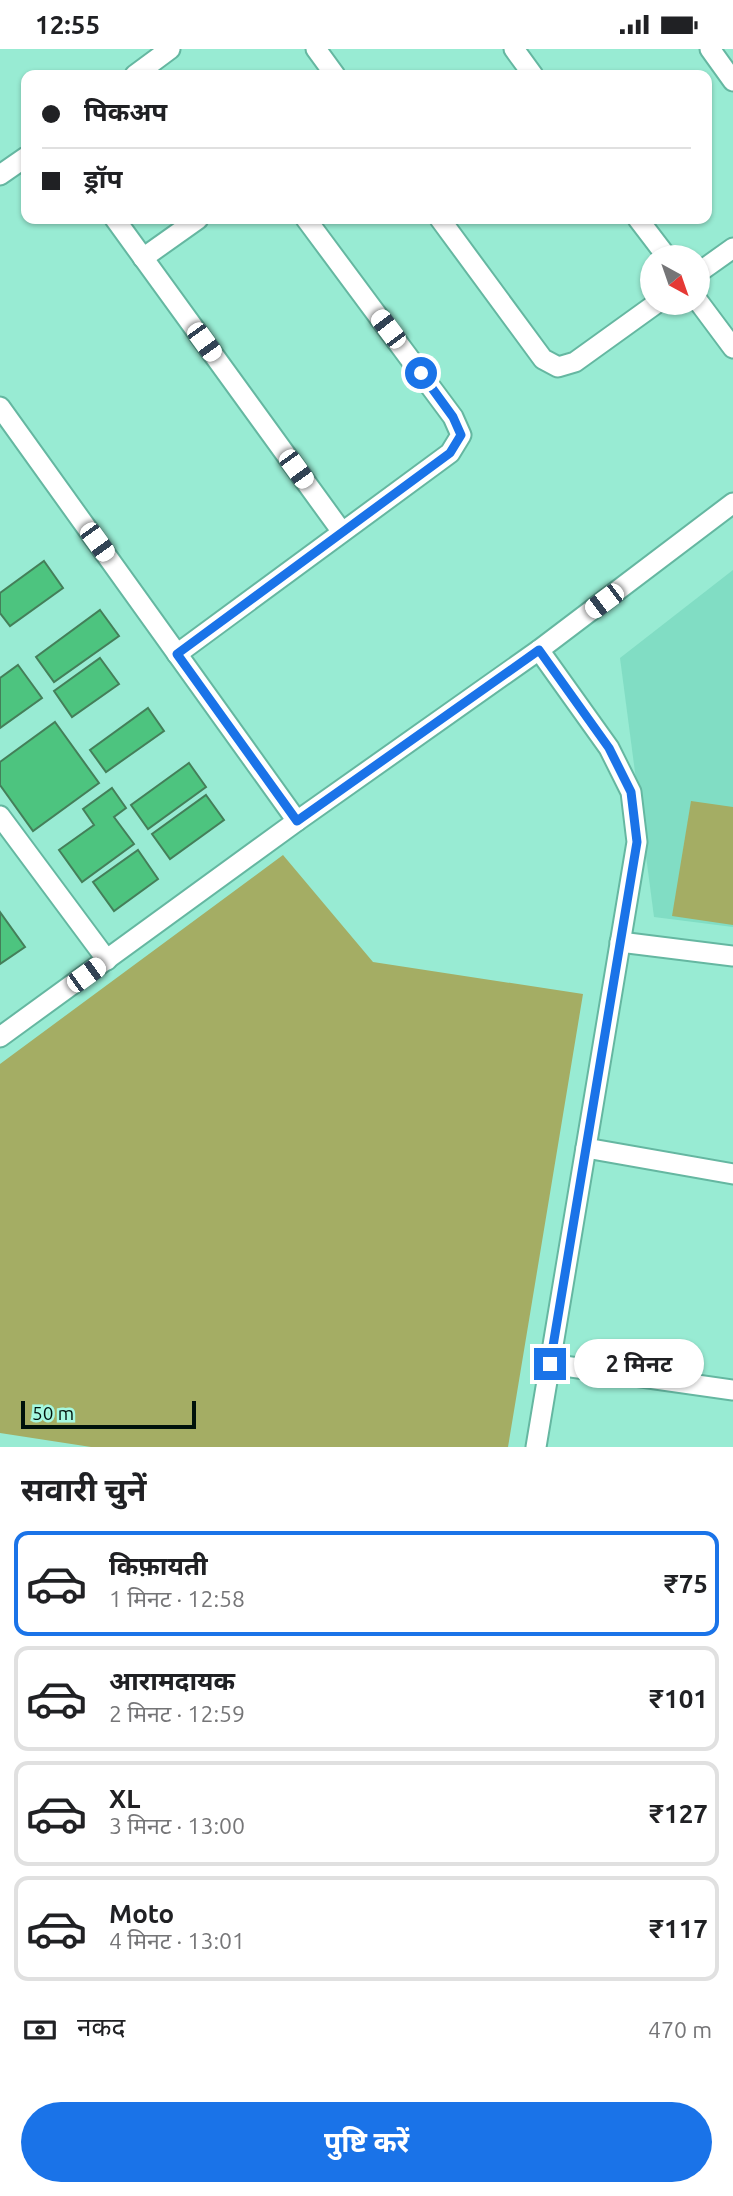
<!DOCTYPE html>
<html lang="hi">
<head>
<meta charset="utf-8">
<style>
  body { margin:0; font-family:Ubuntu,"Noto Sans Devanagari",sans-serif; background:#f6f6f6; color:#202124; height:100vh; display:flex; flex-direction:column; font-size:26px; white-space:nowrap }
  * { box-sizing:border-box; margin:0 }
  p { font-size:23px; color:#757577 }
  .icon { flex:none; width:38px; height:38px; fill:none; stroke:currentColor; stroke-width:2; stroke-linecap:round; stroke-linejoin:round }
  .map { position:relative; height:1398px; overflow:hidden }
  .sheet { display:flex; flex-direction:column; background:#fff; flex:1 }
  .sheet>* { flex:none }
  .top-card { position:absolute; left:21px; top:21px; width:691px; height:154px; border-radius:14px; box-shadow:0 2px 5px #0004; display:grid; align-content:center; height:154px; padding:0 21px; background:#fff }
  .needle { width:46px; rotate:140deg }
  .controls { position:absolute; left:640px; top:196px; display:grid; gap:14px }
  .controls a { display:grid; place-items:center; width:70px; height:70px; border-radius:50%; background:#fff; box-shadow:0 2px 5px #0004; font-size:35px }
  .scale { position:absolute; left:21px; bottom:18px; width:175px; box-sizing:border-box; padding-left:7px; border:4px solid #00120c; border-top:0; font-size:19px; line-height:24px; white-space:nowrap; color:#00120c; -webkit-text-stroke:5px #a5f8e0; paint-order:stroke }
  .end { position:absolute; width:32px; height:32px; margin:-16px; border:9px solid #1a73e8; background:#fff; box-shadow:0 0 0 4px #fff }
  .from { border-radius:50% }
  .bubble { position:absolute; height:49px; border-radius:24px; background:#fff; box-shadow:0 2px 5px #0004; font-size:23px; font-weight:700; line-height:49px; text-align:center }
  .car { position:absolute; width:21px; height:42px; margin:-21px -10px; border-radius:9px; box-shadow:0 0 5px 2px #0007; background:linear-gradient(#fff 24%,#345 0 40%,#fff 0 76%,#345 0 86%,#fff 0) }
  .top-card b { display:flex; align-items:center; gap:24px; height:66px; font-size:26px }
  .top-card b+b { border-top:2px solid #e0e0e0 }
  .top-card i { width:18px; height:18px; background:#202124 }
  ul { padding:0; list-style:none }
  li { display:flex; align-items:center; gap:21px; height:105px; margin:0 14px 10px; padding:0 7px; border:4px solid #e0e0e0; border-radius:14px }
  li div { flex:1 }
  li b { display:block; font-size:26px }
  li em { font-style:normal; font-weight:700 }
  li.selected { border-color:#1a73e8 }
  li>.icon { width:63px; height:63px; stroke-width:1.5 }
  h2 { padding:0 21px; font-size:32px; line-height:84px }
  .pay { display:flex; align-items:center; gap:18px; height:77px; padding:0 21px; font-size:26px }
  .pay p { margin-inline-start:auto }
  .button { display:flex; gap:14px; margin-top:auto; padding:14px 21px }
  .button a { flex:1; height:80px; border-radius:42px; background:#1a73e8; color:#fff; font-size:28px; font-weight:700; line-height:80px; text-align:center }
  .status { display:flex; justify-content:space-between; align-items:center; height:49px; padding:0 35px; background:#fff; direction:ltr }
  .status svg { height:19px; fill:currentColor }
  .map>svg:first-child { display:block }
  .built { fill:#81ddc4 }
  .green { fill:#a4ad64 }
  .building { fill:#4dc47f; stroke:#447f59; stroke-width:2 }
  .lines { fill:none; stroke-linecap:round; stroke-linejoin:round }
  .street-casing { stroke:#65b7a1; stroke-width:23 }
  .street { stroke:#fff; stroke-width:19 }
  .route { stroke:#1a73e8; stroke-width:9 }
</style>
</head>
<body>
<div class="status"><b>12:55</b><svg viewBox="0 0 49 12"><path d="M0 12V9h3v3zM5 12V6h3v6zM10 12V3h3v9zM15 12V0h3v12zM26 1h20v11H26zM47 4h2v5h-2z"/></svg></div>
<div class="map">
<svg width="733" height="1398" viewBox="0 0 733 1398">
  <rect width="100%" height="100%" fill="#98ebd3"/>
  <polygon class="built" points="733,521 733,878 654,868 620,609"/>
  <g class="green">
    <polygon points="691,752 733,758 733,876 672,867"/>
    <polygon points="283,806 373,913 583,945 508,1398 91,1398 0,1384 0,1015"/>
  </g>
  <g class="building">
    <polygon points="44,512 63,539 10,577 0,564 0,544"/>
    <polygon points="100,561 119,587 54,633 36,608"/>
    <polygon points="100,609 119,635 72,668 54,642"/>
    <polygon points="18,616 42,649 0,679 0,629"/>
    <polygon points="148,659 164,682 106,723 90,701"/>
    <polygon points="55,673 99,734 33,782 0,736 0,713"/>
    <polygon points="189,714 206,738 148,780 131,756"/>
    <polygon points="112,739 126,759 114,768 134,795 82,833 59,801 94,776 83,760"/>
    <polygon points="206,746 224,771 170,810 152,785"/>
    <polygon points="138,801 158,830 114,862 93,833"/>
    <polygon points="0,863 25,898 0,915"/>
  </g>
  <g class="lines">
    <defs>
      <g id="street">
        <polyline points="316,0 335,26"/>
        <polyline points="514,0 533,26"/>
        <polyline points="710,0 733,32"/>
        <polyline points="135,26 170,0"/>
        <polyline points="0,126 26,108"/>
        <polyline points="115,170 342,483"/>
        <polyline points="440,170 543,310 558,318 575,313 657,254"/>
        <polyline points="638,170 667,208"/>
        <polyline points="143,209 198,170"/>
        <polyline points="698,224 733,199"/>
        <polyline points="698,252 733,299"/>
        <polyline points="0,358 297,772"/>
        <polyline points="177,605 450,404 461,386 453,368 306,170"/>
        <polyline points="0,767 107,911"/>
        <polyline points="620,893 733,907"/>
        <polyline points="0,988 297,772 539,601 733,454"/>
        <polyline points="586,1099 733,1125"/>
        <polyline points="550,1315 733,1341"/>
        <polyline points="536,1398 637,793 631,743 609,699 539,601"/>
      </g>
    </defs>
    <use href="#street" class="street-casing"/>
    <use href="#street" class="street"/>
  </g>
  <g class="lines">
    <polyline class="route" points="421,324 453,368 461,386 450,404 177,605 297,772 539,601 609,699 631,743 637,793 550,1315"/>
  </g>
</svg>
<div class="controls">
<a><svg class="needle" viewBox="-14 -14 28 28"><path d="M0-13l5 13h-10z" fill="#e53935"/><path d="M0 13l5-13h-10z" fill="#757577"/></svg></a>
</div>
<div class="scale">50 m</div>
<i class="end from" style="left:421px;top:324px"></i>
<i class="end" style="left:550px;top:1315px"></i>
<div class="bubble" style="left:574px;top:1290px;width:130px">2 मिनट</div>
<i class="car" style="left:388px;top:280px;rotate:323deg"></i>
<i class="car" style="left:204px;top:293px;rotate:144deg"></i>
<i class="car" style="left:296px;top:420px;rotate:144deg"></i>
<i class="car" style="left:97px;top:493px;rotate:144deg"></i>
<i class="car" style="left:604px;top:552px;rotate:233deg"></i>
<i class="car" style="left:86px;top:926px;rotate:54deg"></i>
<div class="top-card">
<b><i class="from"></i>पिकअप</b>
<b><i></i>ड्रॉप</b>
</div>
</div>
<section class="sheet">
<h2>सवारी चुनें</h2>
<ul>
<li class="selected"><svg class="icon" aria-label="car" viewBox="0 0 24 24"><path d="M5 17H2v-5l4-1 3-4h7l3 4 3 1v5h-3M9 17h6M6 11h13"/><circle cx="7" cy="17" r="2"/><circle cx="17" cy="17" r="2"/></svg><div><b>किफ़ायती</b><p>1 मिनट · 12:58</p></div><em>₹75</em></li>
<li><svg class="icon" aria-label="car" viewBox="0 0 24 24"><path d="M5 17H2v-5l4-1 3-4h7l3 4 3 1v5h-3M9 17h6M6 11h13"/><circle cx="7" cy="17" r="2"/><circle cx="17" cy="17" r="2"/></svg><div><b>आरामदायक</b><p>2 मिनट · 12:59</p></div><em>₹101</em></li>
<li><svg class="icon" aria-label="car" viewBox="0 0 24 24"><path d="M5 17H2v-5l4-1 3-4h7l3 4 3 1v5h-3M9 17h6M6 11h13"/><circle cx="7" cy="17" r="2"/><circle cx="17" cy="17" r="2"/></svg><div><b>XL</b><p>3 मिनट · 13:00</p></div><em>₹127</em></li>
<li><svg class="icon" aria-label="car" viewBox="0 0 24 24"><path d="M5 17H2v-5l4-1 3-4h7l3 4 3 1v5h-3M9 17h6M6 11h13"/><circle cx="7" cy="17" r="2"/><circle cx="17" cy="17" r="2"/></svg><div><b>Moto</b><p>4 मिनट · 13:01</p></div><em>₹117</em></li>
</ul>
<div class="pay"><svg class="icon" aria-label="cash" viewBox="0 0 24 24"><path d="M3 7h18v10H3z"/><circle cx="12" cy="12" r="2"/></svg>नकद<p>470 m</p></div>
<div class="button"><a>पुष्टि करें</a></div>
</section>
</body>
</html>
